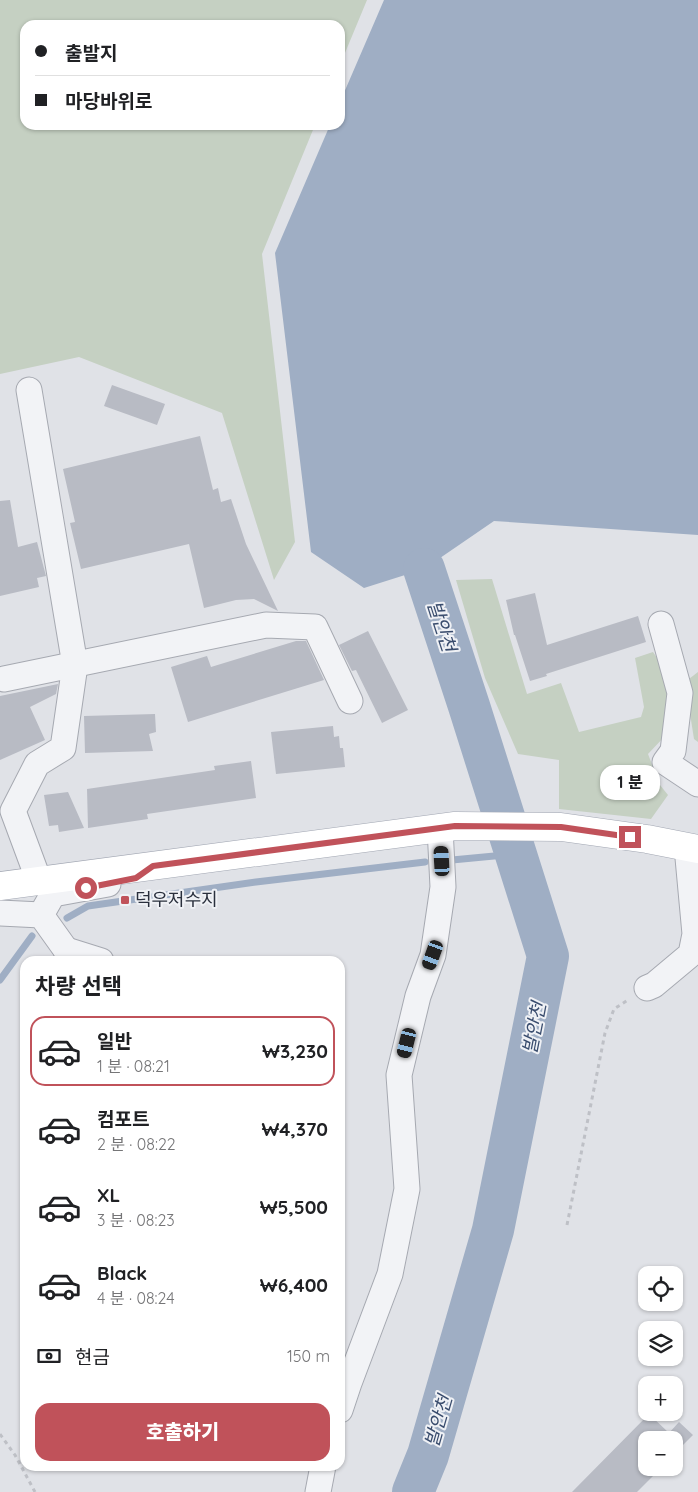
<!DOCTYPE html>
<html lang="ko">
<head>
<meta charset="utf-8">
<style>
  body { margin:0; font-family:Quicksand,"Noto Sans KR",sans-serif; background:#f2f2f2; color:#202124; height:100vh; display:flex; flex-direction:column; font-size:19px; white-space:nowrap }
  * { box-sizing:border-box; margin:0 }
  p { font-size:16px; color:#757577 }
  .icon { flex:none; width:28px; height:28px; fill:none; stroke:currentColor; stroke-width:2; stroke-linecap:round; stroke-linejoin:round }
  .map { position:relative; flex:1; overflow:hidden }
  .drawer { position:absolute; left:20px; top:956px; width:325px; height:515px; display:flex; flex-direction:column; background:#fff; border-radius:15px; box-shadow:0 1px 4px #0004 }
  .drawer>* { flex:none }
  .hud { position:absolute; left:20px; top:20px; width:325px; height:110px; border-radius:15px; box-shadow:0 1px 4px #0004; display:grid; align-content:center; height:110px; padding:0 15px; background:#fff }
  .fabs { position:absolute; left:638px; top:1266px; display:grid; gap:10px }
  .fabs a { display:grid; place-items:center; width:45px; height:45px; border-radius:10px; background:#fff; box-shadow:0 1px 4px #0004; font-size:25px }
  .end { position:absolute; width:22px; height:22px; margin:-11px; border:6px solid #c0525a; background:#fff; box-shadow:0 0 0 2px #fff }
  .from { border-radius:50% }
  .bubble { position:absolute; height:35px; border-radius:15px; background:#fff; box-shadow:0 1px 4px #0004; font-size:16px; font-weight:800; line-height:35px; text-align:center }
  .car { position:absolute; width:15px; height:30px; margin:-15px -8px; border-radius:6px; box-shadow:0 0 4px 1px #0007; background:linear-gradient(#222 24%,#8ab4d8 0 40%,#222 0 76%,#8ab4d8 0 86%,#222 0) }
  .hud b { display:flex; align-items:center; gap:18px; height:48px; font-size:19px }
  .hud b+b { border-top:1px solid #e0e0e0 }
  .hud i { width:12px; height:12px; background:#202124 }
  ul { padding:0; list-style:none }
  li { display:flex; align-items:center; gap:15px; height:70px; margin:0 10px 8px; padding:0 5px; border:2px solid transparent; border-radius:15px }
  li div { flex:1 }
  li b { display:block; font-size:19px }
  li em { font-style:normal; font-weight:800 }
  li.active { border-color:#c0525a }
  li>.icon { width:45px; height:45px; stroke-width:1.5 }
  h2 { padding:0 15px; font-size:22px; line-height:60px }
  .pay { display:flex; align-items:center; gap:12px; height:55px; padding:0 15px; font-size:19px }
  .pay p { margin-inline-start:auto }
  .cta { display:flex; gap:10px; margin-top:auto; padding:10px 15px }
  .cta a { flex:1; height:58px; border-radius:15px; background:#c0525a; color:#fff; font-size:20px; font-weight:800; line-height:58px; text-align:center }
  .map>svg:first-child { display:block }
  .green { fill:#c5d0c2 }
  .water { fill:#9faec4 }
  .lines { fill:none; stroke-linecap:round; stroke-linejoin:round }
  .stream { stroke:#9faec4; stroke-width:7 }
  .river { stroke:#9faec4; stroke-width:42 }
  .building { fill:#b8bbc4 }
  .minor-casing { stroke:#a6a9b1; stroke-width:27 }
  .major-casing { stroke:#a1a6b2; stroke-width:29 }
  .path { stroke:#bec0c6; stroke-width:3; stroke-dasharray:4 4; stroke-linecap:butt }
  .minor { stroke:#f2f3f6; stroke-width:25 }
  .major { stroke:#fff; stroke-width:28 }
  .route { stroke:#c0525a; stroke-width:6 }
  .poi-dot { fill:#c0525a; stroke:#eff1f5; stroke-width:2 }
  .labels { text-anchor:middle; stroke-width:4; stroke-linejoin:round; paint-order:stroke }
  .poi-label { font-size:18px; fill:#2a303d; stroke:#eff1f5; text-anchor:start }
  .water-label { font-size:19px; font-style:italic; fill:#394c6d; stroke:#eff1f5 }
</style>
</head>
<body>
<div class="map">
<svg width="698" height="1492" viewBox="0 0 698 1492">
  <rect width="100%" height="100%" fill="#e0e2e7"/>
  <g class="green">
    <polygon points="0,0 367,0 340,65 340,25 25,25 25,125 315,125 262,254 295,542 274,580 222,413 79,357 0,374"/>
    <polygon points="492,579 527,694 561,683 579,732 641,717 644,707 635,658 653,652 661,664 670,707 665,736 648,754 660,785 668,795 651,819 559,809 559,760 518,754 485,678 456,580"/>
    <polygon points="698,672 698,742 694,739 685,682"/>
  </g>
  <polygon class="water" points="384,0 698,0 698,535 494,521 424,569 364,588 311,552 275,253 330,125 340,125 340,102"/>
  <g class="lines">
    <g class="stream">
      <polyline points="452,860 516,854"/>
      <polyline points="67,918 88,906 256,882 425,862"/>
      <polyline points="0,980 32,936"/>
    </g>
    <polyline class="river" points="413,1492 428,1455 493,1230 548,956 469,706 424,569"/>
  </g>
  <g class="building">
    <polygon points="112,385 165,404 157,425 104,406"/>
    <polygon points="200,436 213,490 218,488 221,502 231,499 246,544 278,611 254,599 236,600 204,608 189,544 81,569 70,523 75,522 63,469"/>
    <polygon points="10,500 18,547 37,542 46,576 37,578 39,587 0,596 0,501"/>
    <polygon points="535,593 547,645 638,616 646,642 546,674 547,676 530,681 515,635 514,635 506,600"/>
    <polygon points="368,631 408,710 382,723 356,670 352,671 339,645"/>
    <polygon points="296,641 306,641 324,680 188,722 171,667 207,656 211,667"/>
    <polygon points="58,684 56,694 30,707 45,740 0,760 0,696"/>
    <polygon points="155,714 156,732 149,734 153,751 85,753 84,716"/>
    <polygon points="333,726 334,737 339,736 340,748 343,748 345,767 276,774 271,732"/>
    <polygon points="251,761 256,798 147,814 148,819 88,828 87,789 215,770 214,766"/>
    <polygon points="68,792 84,828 59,832 58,825 49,826 44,795"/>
    <polygon points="649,1414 669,1433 679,1422 693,1435 674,1454 674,1440 646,1440 646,1468 661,1468 637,1492 572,1492"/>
  </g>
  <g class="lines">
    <defs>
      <g id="minor">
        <polyline points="29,390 75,665 63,748 37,764 13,811 39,881"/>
        <polyline points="661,624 680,693 673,751 665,762 698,784"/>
        <polyline points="4,679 266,625 315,627 350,701"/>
        <polyline points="0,913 41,915 66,950 70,961"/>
        <polyline points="41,915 53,894 108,884"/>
        <polyline points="66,950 101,961"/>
        <polyline points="647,988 654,985 691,954 695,934 687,847"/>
        <polyline points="340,1410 349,1383 390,1274 407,1189 399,1075 418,996 433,955 443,887 440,828"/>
        <polyline points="318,1492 323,1466"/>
      </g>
      <polyline id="major" points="0,886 455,826 561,827 647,839 698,849"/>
    </defs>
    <use href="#minor" class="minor-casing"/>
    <use href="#major" class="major-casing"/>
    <g class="path">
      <polyline points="567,1225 605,1033 614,1009 628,1000"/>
      <polyline points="0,1434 15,1455 35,1492"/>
    </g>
    <use href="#minor" class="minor"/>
    <use href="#major" class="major"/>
  </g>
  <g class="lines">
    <polyline class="route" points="86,888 136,878 153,866 455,826 561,827 630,837"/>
  </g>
  <rect class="poi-dot" x="120" y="895" width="10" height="10" rx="2.5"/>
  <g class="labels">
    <g class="poi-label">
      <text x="135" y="906">덕우저수지</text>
    </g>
    <g class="water-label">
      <text transform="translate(442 626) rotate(72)" y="7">발안천</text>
      <text transform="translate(534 1028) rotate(-79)" y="7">발안천</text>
      <text transform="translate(438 1421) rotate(-74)" y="7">발안천</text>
    </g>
  </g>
</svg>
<div class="fabs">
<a><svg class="icon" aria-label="locate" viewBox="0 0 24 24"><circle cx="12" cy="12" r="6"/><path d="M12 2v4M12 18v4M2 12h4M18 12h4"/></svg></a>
<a><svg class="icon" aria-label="layers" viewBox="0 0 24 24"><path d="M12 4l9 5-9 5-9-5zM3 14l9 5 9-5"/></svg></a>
<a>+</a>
<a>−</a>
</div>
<i class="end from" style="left:86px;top:888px"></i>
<i class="end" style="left:630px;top:837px"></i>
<div class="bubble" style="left:600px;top:765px;width:60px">1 분</div>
<i class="car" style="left:442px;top:861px;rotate:357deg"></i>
<i class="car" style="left:433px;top:955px;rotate:200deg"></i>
<i class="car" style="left:407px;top:1043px;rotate:194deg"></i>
<div class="hud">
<b><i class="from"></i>출발지</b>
<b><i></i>마당바위로</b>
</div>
<section class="drawer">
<h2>차량 선택</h2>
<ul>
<li class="active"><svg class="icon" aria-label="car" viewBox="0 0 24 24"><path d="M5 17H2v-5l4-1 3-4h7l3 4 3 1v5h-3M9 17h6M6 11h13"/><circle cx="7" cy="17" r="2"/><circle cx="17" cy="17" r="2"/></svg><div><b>일반</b><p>1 분 · 08:21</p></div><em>₩3,230</em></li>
<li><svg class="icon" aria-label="car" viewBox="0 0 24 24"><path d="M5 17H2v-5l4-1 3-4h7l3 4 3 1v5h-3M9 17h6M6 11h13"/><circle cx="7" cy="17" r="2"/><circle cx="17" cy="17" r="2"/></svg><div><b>컴포트</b><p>2 분 · 08:22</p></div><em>₩4,370</em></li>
<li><svg class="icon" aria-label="car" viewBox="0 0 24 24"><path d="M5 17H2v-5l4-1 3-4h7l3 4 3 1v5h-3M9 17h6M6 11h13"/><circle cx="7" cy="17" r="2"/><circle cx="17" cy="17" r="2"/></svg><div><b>XL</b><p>3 분 · 08:23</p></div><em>₩5,500</em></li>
<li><svg class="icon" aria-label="car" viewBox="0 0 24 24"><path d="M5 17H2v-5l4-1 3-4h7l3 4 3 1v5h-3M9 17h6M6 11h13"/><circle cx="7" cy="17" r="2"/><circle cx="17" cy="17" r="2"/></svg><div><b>Black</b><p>4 분 · 08:24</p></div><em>₩6,400</em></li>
</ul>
<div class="pay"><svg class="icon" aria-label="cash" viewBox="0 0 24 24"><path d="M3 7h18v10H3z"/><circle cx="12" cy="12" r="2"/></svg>현금<p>150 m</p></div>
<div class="cta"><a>호출하기</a></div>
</section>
</div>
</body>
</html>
